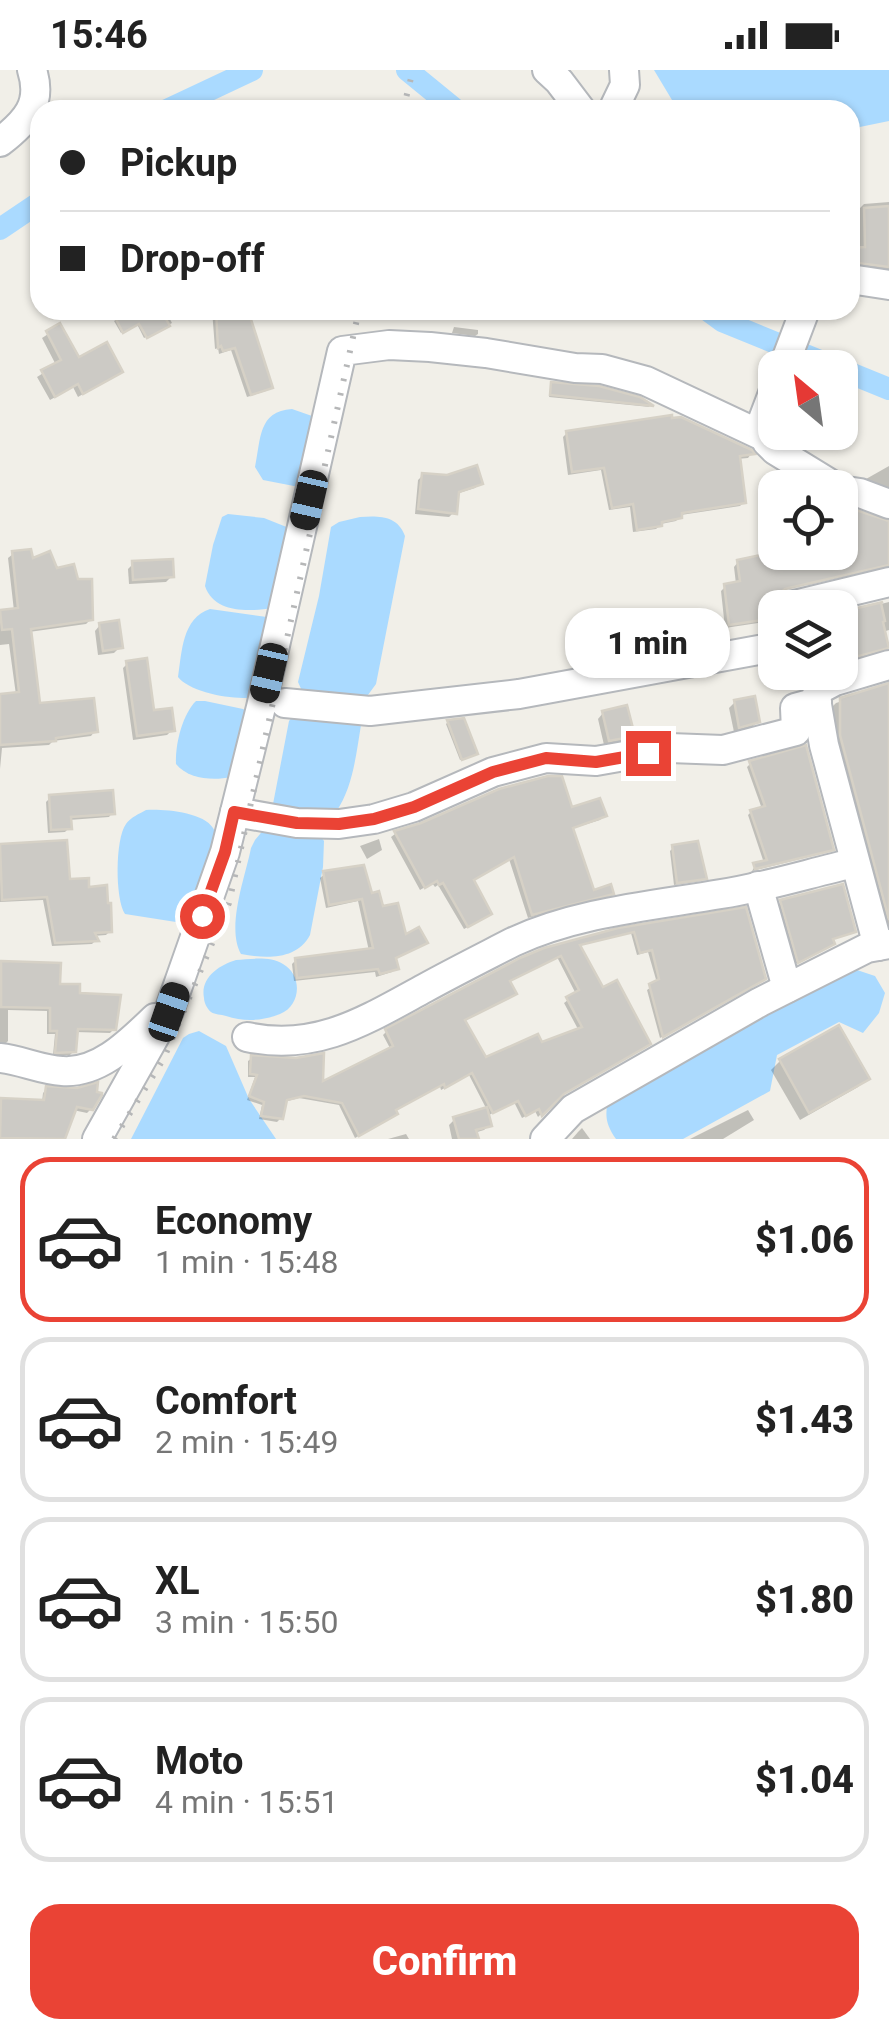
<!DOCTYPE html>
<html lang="en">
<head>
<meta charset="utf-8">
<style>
  body { margin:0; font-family:Roboto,sans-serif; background:#f6f6f6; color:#222; height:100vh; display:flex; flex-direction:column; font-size:38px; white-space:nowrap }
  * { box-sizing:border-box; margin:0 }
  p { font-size:32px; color:#767676 }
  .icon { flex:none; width:55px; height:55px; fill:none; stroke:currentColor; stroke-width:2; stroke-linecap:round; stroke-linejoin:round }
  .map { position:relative; height:1069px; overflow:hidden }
  .details { display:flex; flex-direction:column; background:#fff; flex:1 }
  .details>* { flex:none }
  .top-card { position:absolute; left:30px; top:30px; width:830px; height:220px; border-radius:30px; box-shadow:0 2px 8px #0004; display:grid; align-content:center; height:220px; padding:0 30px; background:#fff }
  .needle { width:65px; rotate:331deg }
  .fabs { position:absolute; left:758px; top:280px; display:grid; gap:20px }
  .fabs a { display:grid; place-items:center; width:100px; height:100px; border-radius:20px; background:#fff; box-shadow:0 2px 8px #0004; font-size:50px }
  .end { position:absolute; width:45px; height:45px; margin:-22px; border:12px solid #ea4335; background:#fff; box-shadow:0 0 0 5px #fff }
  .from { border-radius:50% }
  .bubble { position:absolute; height:70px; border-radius:30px; background:#fff; box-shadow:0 2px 8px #0004; font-size:32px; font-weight:800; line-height:70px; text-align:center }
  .car { position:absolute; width:30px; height:60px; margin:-30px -15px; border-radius:12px; box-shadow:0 0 8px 2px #0007; background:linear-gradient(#222 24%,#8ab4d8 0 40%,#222 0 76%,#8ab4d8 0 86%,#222 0) }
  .top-card b { display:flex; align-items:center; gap:35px; height:95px; font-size:38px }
  .top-card b+b { border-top:2px solid #e0e0e0 }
  .top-card i { width:25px; height:25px; background:#222 }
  ul { padding:18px 0 0; list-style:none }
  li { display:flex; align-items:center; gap:30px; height:165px; margin:0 20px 15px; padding:0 10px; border:5px solid #e0e0e0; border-radius:30px }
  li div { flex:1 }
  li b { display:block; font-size:38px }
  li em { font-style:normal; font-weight:800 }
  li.current { border-color:#ea4335 }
  li>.icon { width:90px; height:90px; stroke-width:1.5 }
  .primary-button { display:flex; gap:20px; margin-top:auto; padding:20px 30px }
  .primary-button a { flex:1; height:115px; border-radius:30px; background:#ea4335; color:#fff; font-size:40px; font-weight:800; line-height:115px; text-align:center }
  .status { display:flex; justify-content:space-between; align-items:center; height:70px; padding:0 50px; background:#fff; direction:ltr }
  .status svg { height:28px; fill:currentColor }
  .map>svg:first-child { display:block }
  .water { fill:#aadaff }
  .shadow { fill:#0003; fill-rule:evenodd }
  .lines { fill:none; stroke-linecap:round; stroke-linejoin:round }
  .canal { stroke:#aadaff; stroke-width:22 }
  .building { fill:#cccac5; stroke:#d6d1c6; stroke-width:2.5; fill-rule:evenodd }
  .minor-casing { stroke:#b5b8bc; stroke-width:32 }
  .minor { stroke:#fff; stroke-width:28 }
  .rail { stroke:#b6b7b8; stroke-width:6; stroke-dasharray:2.5 12; stroke-linecap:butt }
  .route { stroke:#ea4335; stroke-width:12 }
</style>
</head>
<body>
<div class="status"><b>15:46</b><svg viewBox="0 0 49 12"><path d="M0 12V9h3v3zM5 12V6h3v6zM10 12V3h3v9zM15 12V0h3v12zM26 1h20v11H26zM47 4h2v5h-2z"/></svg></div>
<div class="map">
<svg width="889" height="1069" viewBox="0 0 889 1069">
  <rect width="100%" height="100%" fill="#f1efe8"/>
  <g class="water">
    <polygon points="654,0 889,0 889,51 850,59 850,40 678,40"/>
    <path d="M292 339 312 346 317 350 299 417 263 410 255 397C261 369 258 341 292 339Z"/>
    <path d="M228 444 264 448 289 458 272 538C248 542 214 543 205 516L213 475 222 447Z"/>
    <path d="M360 447C379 446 397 445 405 466L376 614 365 629 303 623 298 612 319 526 331 457 339 452Z"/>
    <path d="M210 539 274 548 254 627C235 631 189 622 178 607 182 582 182 548 210 539Z"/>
    <path d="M196 631H205L243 639 248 642 231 707C213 711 188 709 176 694 175 675 182 645 196 631Z"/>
    <path d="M293 646 357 650 361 655C356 685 353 717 336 742L280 743 273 734 289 651Z"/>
    <path d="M146 740C164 739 203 742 213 758 217 764 216 769 216 775L188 848 176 852 125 844C115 829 115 769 126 754 131 747 139 744 146 740Z"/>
    <path d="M265 758 320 766 324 771 323 797 310 865C297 890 266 889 241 884 226 857 245 808 251 778L255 770Z"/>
    <path d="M236 890C250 889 270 886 283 894 303 905 301 936 280 944 263 951 244 952 226 946 221 944 215 945 211 942 207 939 204 932 204 928 200 908 219 895 236 890Z"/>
    <path d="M854 899 875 906 885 923 879 943 863 963 839 952 777 985 770 1021 683 1069H616C608 1057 605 1050 607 1036L623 1023 687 984Z"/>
    <polygon points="199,961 226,976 249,1029 276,1069 131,1069 183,968 189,964"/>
  </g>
  <g class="shadow">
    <polygon points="889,132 889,205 850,198 850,180 860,180 858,140 864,134"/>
    <polygon points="133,240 165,240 172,253 144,268 137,254 121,263 114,251"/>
    <polygon points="212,240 247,240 270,317 266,321 247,327 231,280 219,284 218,278 215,279"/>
    <polygon points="59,257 78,291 120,302 78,327 73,317 50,330 37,307 56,295 42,268"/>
    <polygon points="454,257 478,260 478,264 475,266 452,263"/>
    <polygon points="552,314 639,330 650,337 549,327"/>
    <polygon points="567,363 751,384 748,388 737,389 744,432 740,436 681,445 676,451 661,454 656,459 633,462 630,437 609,440 601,400 568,405 563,367"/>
    <polygon points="889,396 889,422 862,410 842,405 866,409"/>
    <polygon points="423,405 480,413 475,418 456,424 454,442 449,447 415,444 418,410"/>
    <polygon points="786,412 788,412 798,418 782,418"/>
    <polygon points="775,429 775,457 768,458 765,434 768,430"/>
    <polygon points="840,440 889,453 889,498 880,498 808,515 799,482 840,482"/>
    <polygon points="13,484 55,501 91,549 86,554 29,562 38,636 95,661 91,666 53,671 49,675 2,678 0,699 0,626 16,625 9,574 0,575 0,544 14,541 8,488"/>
    <polygon points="738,492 772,528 770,539 775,550 775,564 760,565 758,553 725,558 721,521 726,516 736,514 734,497"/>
    <polygon points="133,494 172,506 166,512 129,514 128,499"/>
    <polygon points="889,532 889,560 883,562 888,577 884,581 840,593 840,544"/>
    <polygon points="100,555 120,577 114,583 98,585 95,561"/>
    <polygon points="128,593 152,643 172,660 167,665 133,670 123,598"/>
    <polygon points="889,616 889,856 887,857 838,676 832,637 836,633"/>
    <polygon points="735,632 758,651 752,657 734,662 729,638"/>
    <polygon points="603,643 632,666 626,671 604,675 598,649"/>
    <polygon points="448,652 473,685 460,690 446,654"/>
    <polygon points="804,678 831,779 828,782 752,801 755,796 764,793 748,745 751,742 762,739 747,697 750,694"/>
    <polygon points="50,728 112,743 109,747 69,750 69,758 65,762 48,763 46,732"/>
    <polygon points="571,740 604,746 600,750 571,759 593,823 611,823 607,827 528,848 509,789 472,811 485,848 464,859 438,815 435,817 432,813 420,820 391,767 395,764 422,755"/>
    <polygon points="379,769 382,780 367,789 360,776"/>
    <polygon points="65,773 68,812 87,819 110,861 106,865 93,866 96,870 92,874 52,876 43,830 0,832 0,777"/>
    <polygon points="674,777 704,808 701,811 674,815 670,781"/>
    <polygon points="325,804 370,826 404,867 425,873 394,890 396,898 392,902 376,907 375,902 294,911 292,894 296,890 369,881 358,831 326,838 320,808"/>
    <polygon points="781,832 853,862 830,870 830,877 795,894 778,835"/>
    <path d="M744 840 760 912 660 968 647 920 657 913 648 882 637 885 631 863 578 876 602 921 558 1027 538 1047 535 1041 522 1048 514 1032 487 1046 489 1055 484 1060 474 1063 476 1069H452L449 1055 454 1050 487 1040 469 1005 441 1020 440 1016 393 1041 392 1047 355 1068 339 1035 299 1028 284 1032 281 1048 277 1052 259 1049 262 1035 247 1030 255 1007H248V991L252 988 321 1015 391 980 383 965 387 961 521 890 619 861ZM557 887 576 924 564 933 579 961 541 976 485 990 463 951 511 927 514 924 508 912Z"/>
    <polygon points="2,894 77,925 114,959 110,963 75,962 74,981 70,985 53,985 55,964 47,964 47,941 8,940 8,971 4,975 0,975 0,896"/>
    <polygon points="838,958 866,1008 858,1017 800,1050 771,1000 780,991"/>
    <polygon points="47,1019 91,1039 87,1043 73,1040 62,1069 0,1069 0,1031 42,1032 43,1023"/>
    <polygon points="748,1040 754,1050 723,1069 690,1069"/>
    <polygon points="582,1058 590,1069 572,1069 578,1062"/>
    <polygon points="406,1064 409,1069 388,1069"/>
  </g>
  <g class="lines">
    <g class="canal">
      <polyline points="407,0 456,40"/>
      <polyline points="167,40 252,0"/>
      <polyline points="0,159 40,132"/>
      <polyline points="707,240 722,251 837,298"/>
      <polyline points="840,299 889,319"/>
    </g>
  </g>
  <g class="building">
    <polygon points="889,136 889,197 850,192 850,178 865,177 864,138"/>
    <polygon points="128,240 166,240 162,242 170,256 147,268 139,254 123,263 115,247"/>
    <polygon points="216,240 248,240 273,318 251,325 235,278 223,281 221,276 218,278"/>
    <polygon points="60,253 79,287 107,272 123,302 83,324 78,314 55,327 41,300 61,290 46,261"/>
    <polygon points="551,312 599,316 640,327 654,336 550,325"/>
    <polygon points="672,345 672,348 681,347 752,380 755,384 740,386 746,433 682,443 682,448 662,452 662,456 637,460 633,434 612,438 604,398 572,402 566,361"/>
    <polygon points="477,395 483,414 459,422 457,444 418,439 422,403 447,405"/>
    <polygon points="840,438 856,440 889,451 889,495 785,519 774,529 772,538 775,548 729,555 724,514 740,511 737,490 775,482 840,482"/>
    <polygon points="31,479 33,488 50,481 57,498 74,494 78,509 92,509 93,550 31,559 40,633 94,628 98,662 56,668 56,671 0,675 0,624 19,622 12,559 2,560 0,540 18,538 12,481"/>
    <polygon points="173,489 174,507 133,510 132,491"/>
    <polygon points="883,532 881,533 885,551 883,552 889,578 840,591 840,542"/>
    <polygon points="119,550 123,578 103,581 99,553"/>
    <polygon points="147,588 154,640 172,638 175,661 137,666 126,591"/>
    <polygon points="889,613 889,850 840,665 840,628"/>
    <polygon points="755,626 760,652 739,658 734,630"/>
    <polygon points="627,635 635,666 609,671 602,641"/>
    <polygon points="464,648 478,684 462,690 447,650"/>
    <polygon points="806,675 834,780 755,799 753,793 767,790 750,740 765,736 749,691"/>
    <polygon points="548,706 562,706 572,737 600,728 607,746 573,758 594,820 611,814 614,824 532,845 514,787 474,810 492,844 468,857 443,813 439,815 437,811 425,818 394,761 421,753 499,719"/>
    <polygon points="113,720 115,744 71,747 72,759 51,760 49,725"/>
    <polygon points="67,770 70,809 89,808 89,817 107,815 108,833 111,833 112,862 95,863 99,871 55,873 47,827 2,830 0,774"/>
    <polygon points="698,771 707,809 677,813 672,775"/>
    <polygon points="364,795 372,823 379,821 383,836 398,833 406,864 419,857 428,873 396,888 399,899 380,904 378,899 297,908 295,888 373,878 362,829 329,835 323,801"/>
    <polygon points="843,814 856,862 833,869 835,874 798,893 780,830"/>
    <path d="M746 837 766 909 663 967 649 914 659 909 652 880 640 883 634 862 580 875 603 917 617 910 651 974 564 1024 542 1046 539 1039 526 1046 518 1031 493 1043 472 1003 445 1018 444 1014 396 1040 398 1044 359 1066 342 1033 304 1026 287 1030 283 1049 261 1046 264 1032 249 1026 257 1005 250 1004 251 985 296 988 324 983 323 1011 393 976 385 959 520 888 544 878 618 858ZM561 886 579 920 566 927 582 957 542 972 538 964 486 987 465 950 517 924 510 911Z"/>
    <polygon points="1,891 61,893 60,914 80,914 80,923 121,925 116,960 78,959 76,982 55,983 57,961 50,961 50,938 1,937"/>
    <polygon points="839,955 870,1009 809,1043 779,989"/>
    <polygon points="98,1012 97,1022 102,1023 102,1025 93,1040 77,1037 65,1069 0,1068 1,1028 44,1030 46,1016 77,1018"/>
    <polygon points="487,1037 492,1056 476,1060 479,1069 459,1069 453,1047"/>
  </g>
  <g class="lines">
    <defs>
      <g id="minor">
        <polyline points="547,0 559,11 581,40"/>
        <polyline points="613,40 625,15 624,0"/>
        <path d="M0 72C26 52 43 34 32 0"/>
        <polyline points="850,209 889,215"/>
        <polyline points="783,298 805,240"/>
        <polyline points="775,318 761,355 767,372 775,380 837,418"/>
        <polyline points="840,420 860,423 889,434"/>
        <polyline points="790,538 790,536 889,512"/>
        <polyline points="285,633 370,641 519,624 775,577"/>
        <polyline points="235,742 297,753 339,754 374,749 414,737 493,702 546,688 596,691 670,678 723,680 796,661 795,638 817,632"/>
        <polyline points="758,816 787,918"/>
        <polyline points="878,876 824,675 816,629 818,620 835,611 889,595"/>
        <path d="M247 967C317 982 366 950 425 918 454 902 484 887 513 872 578 842 651 836 721 824 766 817 810 803 854 793"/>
        <path d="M0 988C21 990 41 1000 62 1001 99 1004 130 972 155 948"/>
        <polyline points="97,1069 169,941 225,782 261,637 342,281 389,275 430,277 486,283 575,298 602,299 646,311 765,367"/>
        <polyline points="545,1069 573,1039 760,932 867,878 889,874"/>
      </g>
    </defs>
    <use href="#minor" class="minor-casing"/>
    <use href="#minor" class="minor"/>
    <g class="rail">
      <polyline points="403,40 413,0"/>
      <polyline points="114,1069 164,988 229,833 359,240"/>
    </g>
  </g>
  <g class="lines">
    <polyline class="route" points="202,846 225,782 234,742 297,753 339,754 374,749 414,737 493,702 546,688 596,692 648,683"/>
  </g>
</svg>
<div class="fabs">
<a><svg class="needle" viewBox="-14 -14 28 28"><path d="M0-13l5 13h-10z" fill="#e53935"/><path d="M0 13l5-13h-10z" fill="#767676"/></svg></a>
<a><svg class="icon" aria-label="locate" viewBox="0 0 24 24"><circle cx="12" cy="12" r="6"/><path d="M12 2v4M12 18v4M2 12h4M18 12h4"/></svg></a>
<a><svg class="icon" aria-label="layers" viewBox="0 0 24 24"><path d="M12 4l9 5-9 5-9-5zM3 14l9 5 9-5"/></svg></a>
</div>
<i class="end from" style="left:202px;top:846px"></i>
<i class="end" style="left:648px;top:683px"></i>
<div class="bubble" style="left:565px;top:538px;width:165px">1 min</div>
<i class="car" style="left:309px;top:430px;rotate:193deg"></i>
<i class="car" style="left:269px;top:603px;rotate:193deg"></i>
<i class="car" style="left:169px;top:942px;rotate:19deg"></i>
<div class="top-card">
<b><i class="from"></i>Pickup</b>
<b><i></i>Drop-off</b>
</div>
</div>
<section class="details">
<ul>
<li class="current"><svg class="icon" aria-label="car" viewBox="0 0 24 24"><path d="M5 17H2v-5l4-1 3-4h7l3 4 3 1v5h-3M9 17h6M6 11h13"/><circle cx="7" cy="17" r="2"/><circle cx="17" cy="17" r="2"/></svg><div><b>Economy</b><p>1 min · 15:48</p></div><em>$1.06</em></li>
<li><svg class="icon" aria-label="car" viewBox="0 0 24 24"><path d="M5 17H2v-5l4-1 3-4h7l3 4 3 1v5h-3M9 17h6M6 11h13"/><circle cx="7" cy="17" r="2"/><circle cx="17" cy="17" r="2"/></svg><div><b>Comfort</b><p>2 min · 15:49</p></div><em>$1.43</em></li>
<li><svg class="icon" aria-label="car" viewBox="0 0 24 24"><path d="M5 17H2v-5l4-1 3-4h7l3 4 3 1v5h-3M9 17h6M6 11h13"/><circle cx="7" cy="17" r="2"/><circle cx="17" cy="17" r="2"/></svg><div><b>XL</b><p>3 min · 15:50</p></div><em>$1.80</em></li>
<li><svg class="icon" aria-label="car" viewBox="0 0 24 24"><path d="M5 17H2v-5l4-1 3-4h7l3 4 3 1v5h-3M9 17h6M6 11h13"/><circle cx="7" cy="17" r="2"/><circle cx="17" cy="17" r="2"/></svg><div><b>Moto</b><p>4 min · 15:51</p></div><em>$1.04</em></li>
</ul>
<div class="primary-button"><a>Confirm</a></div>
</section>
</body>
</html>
